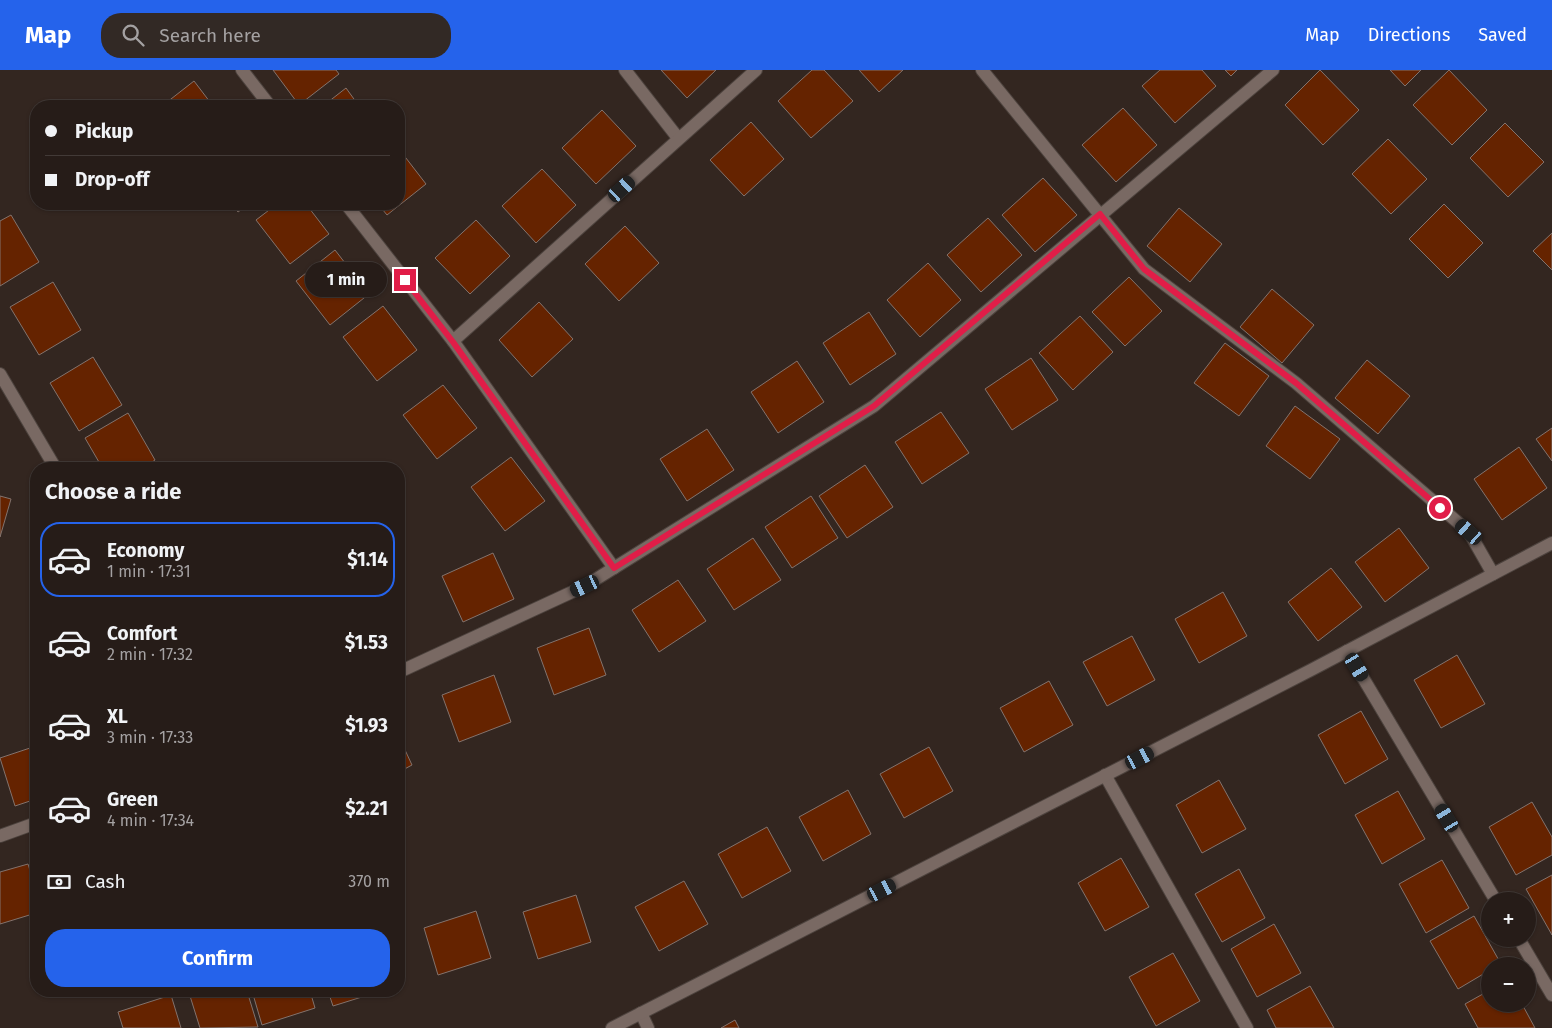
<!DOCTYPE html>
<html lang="en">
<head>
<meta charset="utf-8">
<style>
  body { margin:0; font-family:"Fira Sans",sans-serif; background:#322925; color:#f1f3f6; height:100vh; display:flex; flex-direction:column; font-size:19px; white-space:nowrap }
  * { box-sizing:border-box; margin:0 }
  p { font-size:16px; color:#a4a1a2 }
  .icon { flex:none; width:28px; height:28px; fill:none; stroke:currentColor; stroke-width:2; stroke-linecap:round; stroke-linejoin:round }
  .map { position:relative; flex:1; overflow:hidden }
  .side { position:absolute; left:30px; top:392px; width:375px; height:535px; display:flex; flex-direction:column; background:#261c18; border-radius:20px; box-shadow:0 1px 4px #0004,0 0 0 1px #423a37 }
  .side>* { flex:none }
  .hud { position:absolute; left:30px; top:30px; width:375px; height:110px; border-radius:20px; box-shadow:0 1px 4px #0004,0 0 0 1px #423a37; display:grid; align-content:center; height:110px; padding:0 15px; background:#261c18 }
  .buttons { position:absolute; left:1481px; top:822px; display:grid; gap:10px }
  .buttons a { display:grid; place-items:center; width:55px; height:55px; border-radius:50%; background:#261c18; box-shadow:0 1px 4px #0004,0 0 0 1px #423a37; font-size:25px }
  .end { position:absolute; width:22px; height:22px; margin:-11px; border:6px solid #e11d48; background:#fff; box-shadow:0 0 0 2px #fff }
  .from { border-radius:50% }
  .bubble { position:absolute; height:35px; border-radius:18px; background:#261c18; box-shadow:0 1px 4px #0004,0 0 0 1px #423a37; font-size:16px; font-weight:700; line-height:35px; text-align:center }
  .car { position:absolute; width:15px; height:30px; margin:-15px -8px; border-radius:6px; box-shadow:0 0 4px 1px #0007; background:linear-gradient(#222 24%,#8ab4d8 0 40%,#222 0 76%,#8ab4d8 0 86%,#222 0) }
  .hud b { display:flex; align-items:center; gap:18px; height:48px; font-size:19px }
  .hud b+b { border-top:1px solid #423a37 }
  .hud i { width:12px; height:12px; background:#f1f3f6 }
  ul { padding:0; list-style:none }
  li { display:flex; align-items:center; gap:15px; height:75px; margin:0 10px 8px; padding:0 5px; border:2px solid transparent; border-radius:20px }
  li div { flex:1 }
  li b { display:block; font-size:19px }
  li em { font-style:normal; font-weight:700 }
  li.selected { border-color:#2563eb }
  li>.icon { width:45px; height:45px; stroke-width:1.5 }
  h2 { padding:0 15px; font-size:22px; line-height:60px }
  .pay { display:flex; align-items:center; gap:12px; height:55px; padding:0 15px; font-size:19px }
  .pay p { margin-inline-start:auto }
  .cta { display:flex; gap:10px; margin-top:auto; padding:10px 15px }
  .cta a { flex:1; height:58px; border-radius:20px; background:#2563eb; color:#fff; font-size:20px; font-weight:700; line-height:58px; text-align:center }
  header { display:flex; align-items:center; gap:30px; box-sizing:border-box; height:70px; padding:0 25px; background:#2563eb; color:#fff }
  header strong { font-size:24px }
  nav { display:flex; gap:28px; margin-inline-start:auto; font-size:18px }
  .search { width:350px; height:45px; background:#322925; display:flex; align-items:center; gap:12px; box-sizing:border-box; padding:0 18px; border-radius:20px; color:#a4a1a2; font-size:19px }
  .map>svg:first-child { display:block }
  .building { fill:#652300; stroke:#83736d }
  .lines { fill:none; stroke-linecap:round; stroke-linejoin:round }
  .minor-casing { stroke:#4d433e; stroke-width:14 }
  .tertiary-casing { stroke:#4d433e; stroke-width:14 }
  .minor { stroke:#796963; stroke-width:12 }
  .tertiary { stroke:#796963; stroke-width:12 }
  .route { stroke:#e11d48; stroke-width:6 }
</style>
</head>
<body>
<header>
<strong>Map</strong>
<div class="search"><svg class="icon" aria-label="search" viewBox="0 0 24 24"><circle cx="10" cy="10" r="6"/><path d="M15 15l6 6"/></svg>Search here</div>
<nav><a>Map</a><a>Directions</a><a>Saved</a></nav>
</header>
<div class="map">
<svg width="1552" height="958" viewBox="0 0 1552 958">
  <rect width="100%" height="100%" fill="#332620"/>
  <g class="building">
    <polygon points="273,0 336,0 339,4 299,35"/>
    <polygon points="661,0 716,0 687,28"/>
    <polygon points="812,0 824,0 853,31 811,68 778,31"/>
    <polygon points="859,0 903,0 879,22"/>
    <polygon points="1160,0 1202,0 1216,16 1175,53 1142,16"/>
    <polygon points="1225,0 1237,0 1231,6"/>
    <polygon points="1320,0 1359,40 1323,75 1285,35"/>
    <polygon points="1390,0 1421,0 1405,16"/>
    <polygon points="1449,0 1487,40 1452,75 1413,35"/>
    <polygon points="194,11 213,36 162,36"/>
    <polygon points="346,18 359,36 323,36"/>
    <polygon points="1123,38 1157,75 1116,112 1082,75"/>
    <polygon points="602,40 636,76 596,114 562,78"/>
    <polygon points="751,52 784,89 744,126 710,90"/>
    <polygon points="1505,53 1544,92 1508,127 1470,88"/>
    <polygon points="1388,69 1427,109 1391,144 1352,104"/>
    <polygon points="399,79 426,114 387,145 378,134 399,134"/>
    <polygon points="542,99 576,135 536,173 502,136"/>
    <polygon points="1043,108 1077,145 1035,182 1002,145"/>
    <polygon points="231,134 249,134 238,142"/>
    <polygon points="277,134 306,134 329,164 290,194 256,150"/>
    <polygon points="1444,134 1483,173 1448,208 1409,169"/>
    <polygon points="1179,138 1222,174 1190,212 1147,176"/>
    <polygon points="11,145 39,192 0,216 0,151"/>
    <polygon points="988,148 1022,185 981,222 947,185"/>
    <polygon points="476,150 510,186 470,224 435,188"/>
    <polygon points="625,156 659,193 619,231 585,194"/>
    <polygon points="1552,163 1552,200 1533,181"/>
    <polygon points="335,180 369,224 330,255 296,211"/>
    <polygon points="928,193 961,230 920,267 887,230"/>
    <polygon points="1129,207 1162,241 1125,276 1092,242"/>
    <polygon points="53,212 81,260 39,285 10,237"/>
    <polygon points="1272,219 1314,255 1282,293 1240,257"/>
    <polygon points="539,232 573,269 532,307 499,270"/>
    <polygon points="383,236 417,280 377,311 343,267"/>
    <polygon points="869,242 896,284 850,315 823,273"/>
    <polygon points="1080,246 1113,282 1073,320 1039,283"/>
    <polygon points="1225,273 1269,306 1239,346 1194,313"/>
    <polygon points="93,287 122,335 79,361 50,313"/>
    <polygon points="1031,288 1058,330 1012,360 985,319"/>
    <polygon points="1367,290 1410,326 1378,364 1335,328"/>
    <polygon points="797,291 824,332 778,363 751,322"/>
    <polygon points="443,315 477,358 437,389 403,345"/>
    <polygon points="1295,336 1340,369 1310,409 1266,376"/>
    <polygon points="941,342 969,383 922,414 895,372"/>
    <polygon points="128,343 155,390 142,399 103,399 85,368"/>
    <polygon points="1552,358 1552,391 1536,369"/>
    <polygon points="707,359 734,400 687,431 660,389"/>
    <polygon points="1519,377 1547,418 1502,450 1474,409"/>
    <polygon points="511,387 545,431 505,461 471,417"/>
    <polygon points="865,395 893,437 847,468 819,426"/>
    <polygon points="0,426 11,429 0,467"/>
    <polygon points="811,426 838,468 792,498 765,457"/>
    <polygon points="1399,458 1429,498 1385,532 1355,492"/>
    <polygon points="753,468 781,510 734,540 707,499"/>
    <polygon points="493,483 514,529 463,552 442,506"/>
    <polygon points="1331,498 1362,537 1318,571 1288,532"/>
    <polygon points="678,510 706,551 659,582 632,540"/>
    <polygon points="1223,522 1247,566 1199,593 1175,549"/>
    <polygon points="589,558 606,605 554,625 537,578"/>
    <polygon points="1132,566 1155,610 1107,636 1083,592"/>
    <polygon points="1457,585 1485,634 1441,658 1414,610"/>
    <polygon points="494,605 511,652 459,672 442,625"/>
    <polygon points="1049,611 1073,655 1024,682 1000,638"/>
    <polygon points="1361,641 1388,689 1345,714 1318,665"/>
    <polygon points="399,667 412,695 399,702"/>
    <polygon points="36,676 36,729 15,736 0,688"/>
    <polygon points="929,677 953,721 904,748 880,704"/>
    <polygon points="1219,710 1246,759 1202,783 1176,735"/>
    <polygon points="848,720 871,764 823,791 799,747"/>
    <polygon points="1398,721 1425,769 1382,794 1355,745"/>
    <polygon points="1532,732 1552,767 1552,785 1516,805 1489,757"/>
    <polygon points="767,757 791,801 742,828 718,784"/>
    <polygon points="1121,788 1149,837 1105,861 1078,813"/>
    <polygon points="1442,790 1469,838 1426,863 1399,814"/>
    <polygon points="28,794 36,820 36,843 0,854 0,802"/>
    <polygon points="1239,799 1265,848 1222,872 1195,824"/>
    <polygon points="1552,805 1552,865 1526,819"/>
    <polygon points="684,811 708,854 659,881 635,837"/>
    <polygon points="576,825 591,872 538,889 523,842"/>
    <polygon points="476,841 491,888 438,905 424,858"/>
    <polygon points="1474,846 1501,894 1497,896 1490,896 1490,900 1458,919 1430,871"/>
    <polygon points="1274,854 1301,903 1257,927 1231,879"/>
    <polygon points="1173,883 1200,931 1156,956 1129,907"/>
    <polygon points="1310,916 1334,958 1276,958 1267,940"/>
    <polygon points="1490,920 1490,934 1522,934 1535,958 1478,958 1465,934"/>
    <polygon points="206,921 247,921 258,957 200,958 190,926"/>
    <polygon points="252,921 310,921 315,938 262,955"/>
    <polygon points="328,921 381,921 333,936"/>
    <polygon points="171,925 181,958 123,958 118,942"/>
    <polygon points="735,950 739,958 721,958"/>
  </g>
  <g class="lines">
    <defs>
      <g id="minor">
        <polyline points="242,0 270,36"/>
        <polyline points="625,0 678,68"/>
        <polyline points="982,0 1144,199 1296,313 1469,462 1493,504"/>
        <polyline points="346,134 453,271 614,498"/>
        <polyline points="453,271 756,0"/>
        <polyline points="0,304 56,399"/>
        <polyline points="1347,581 1496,831"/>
        <polyline points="399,602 585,516 874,336 1273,0"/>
        <polyline points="1105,705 1247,958"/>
        <polyline points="0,766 36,753"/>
        <polyline points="1519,869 1552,925"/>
        <polyline points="641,943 648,958"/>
      </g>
      <polyline id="tertiary" points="612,958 1311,600 1552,473"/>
    </defs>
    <use href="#minor" class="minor-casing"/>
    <use href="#tertiary" class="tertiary-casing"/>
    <use href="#minor" class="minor"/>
    <use href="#tertiary" class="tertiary"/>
  </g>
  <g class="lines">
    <polyline class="route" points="405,210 453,272 614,498 874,336 1100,144 1144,199 1296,313 1440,438"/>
  </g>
</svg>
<div class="buttons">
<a>+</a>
<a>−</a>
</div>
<i class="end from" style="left:1440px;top:438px"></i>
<i class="end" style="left:405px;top:210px"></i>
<div class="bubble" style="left:305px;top:192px;width:82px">1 min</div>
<i class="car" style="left:622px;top:119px;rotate:48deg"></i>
<i class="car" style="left:1469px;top:462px;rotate:311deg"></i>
<i class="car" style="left:585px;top:516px;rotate:245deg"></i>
<i class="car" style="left:1357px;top:597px;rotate:149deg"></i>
<i class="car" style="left:1140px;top:688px;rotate:63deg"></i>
<i class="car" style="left:1447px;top:748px;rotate:329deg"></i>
<i class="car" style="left:882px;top:820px;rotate:63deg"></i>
<div class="hud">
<b><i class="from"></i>Pickup</b>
<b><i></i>Drop-off</b>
</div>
<section class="side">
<h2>Choose a ride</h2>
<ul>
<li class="selected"><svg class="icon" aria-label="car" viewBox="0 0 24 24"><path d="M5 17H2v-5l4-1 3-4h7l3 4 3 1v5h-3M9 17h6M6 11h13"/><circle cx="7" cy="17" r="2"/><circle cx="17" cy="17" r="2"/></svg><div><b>Economy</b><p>1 min · 17:31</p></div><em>$1.14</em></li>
<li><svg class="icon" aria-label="car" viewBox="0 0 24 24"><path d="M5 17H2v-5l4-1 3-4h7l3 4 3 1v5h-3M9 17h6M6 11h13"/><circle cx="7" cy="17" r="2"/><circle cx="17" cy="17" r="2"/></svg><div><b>Comfort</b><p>2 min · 17:32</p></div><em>$1.53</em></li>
<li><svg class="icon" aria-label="car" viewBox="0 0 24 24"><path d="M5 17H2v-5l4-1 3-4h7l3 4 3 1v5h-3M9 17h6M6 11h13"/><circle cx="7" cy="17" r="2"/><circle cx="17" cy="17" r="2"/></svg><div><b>XL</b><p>3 min · 17:33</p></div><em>$1.93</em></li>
<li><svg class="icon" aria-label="car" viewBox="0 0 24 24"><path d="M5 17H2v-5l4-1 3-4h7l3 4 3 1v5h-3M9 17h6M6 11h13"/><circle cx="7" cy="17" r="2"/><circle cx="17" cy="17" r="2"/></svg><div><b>Green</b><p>4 min · 17:34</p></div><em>$2.21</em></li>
</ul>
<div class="pay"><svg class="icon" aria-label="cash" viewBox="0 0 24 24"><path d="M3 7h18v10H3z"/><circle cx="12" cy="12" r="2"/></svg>Cash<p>370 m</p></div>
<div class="cta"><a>Confirm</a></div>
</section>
</div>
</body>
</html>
